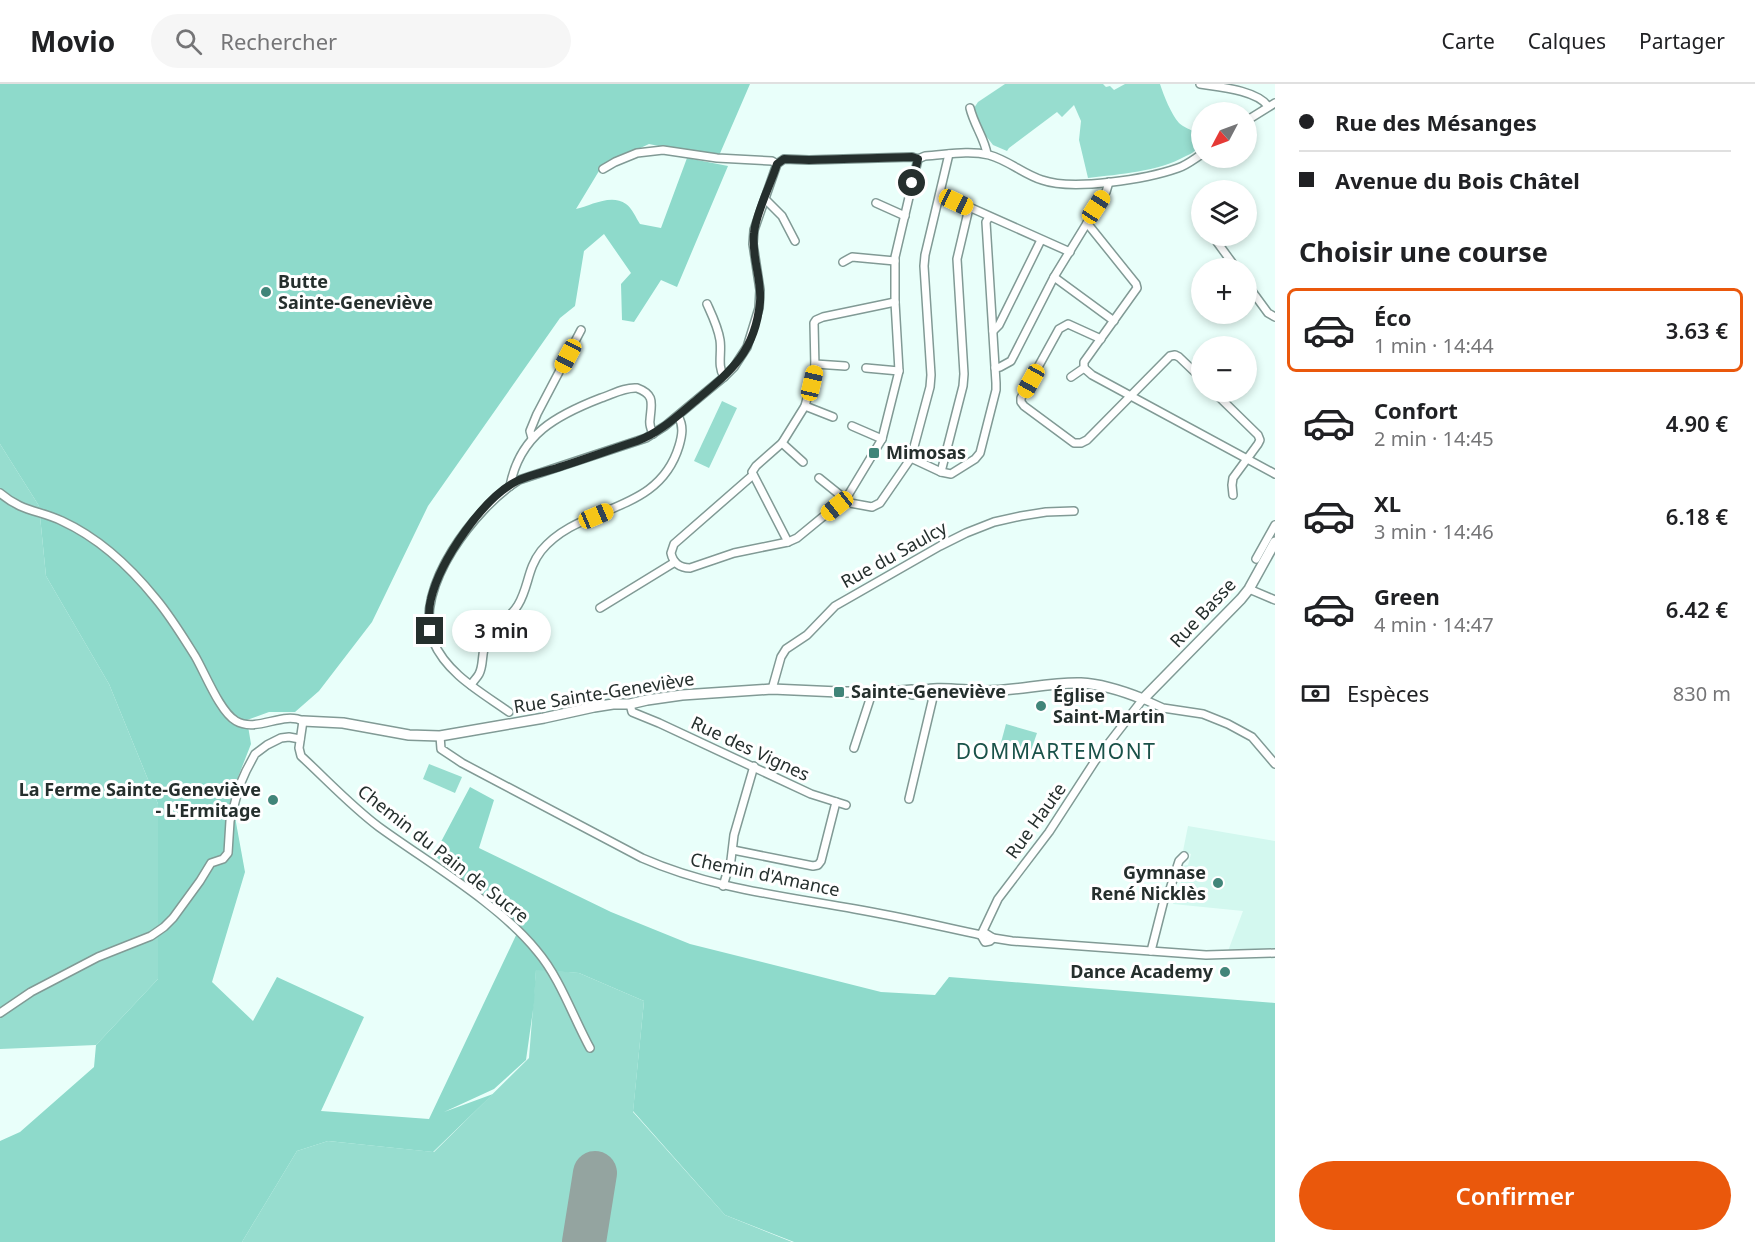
<!DOCTYPE html>
<html lang="fr">
<head>
<meta charset="utf-8">
<style>
  body { margin:0; font-family:"Noto Sans",sans-serif; background:#f6f6f6; color:#202124; height:100vh; display:flex; flex-direction:column; font-size:22px; white-space:nowrap }
  * { box-sizing:border-box; margin:0 }
  p { font-size:20px; color:#757577 }
  .icon { flex:none; width:33px; height:33px; fill:none; stroke:currentColor; stroke-width:2; stroke-linecap:round; stroke-linejoin:round }
  .map { position:relative; flex:1; overflow:hidden }
  .drawer { display:flex; flex-direction:column; background:#fff; width:480px }
  .drawer>* { flex:none }
  .hud { display:grid; align-content:center; height:132px; padding:0 24px; background:#fff }
  .needle { width:39px; rotate:229deg }
  .tools { position:absolute; left:1191px; top:18px; display:grid; gap:12px }
  .tools a { display:grid; place-items:center; width:66px; height:66px; border-radius:50%; background:#fff; box-shadow:0 3px 9px #0003; font-size:30px }
  .end { position:absolute; width:27px; height:27px; margin:-14px; border:8px solid #252f2d; background:#fff; box-shadow:0 0 0 3px #fff }
  .from { border-radius:50% }
  .bubble { position:absolute; height:42px; border-radius:21px; background:#fff; box-shadow:0 3px 9px #0003; font-size:20px; font-weight:600; line-height:42px; text-align:center }
  .car { position:absolute; width:18px; height:36px; margin:-18px -9px; border-radius:8px; box-shadow:0 0 4px 2px #0007; background:linear-gradient(#f5c518 24%,#345 0 40%,#f5c518 0 76%,#345 0 86%,#f5c518 0) }
  .hud b { display:flex; align-items:center; gap:21px; height:57px; font-size:22px }
  .hud b+b { border-top:2px solid #e0e0e0 }
  .hud i { width:15px; height:15px; background:#202124 }
  ul { padding:0; list-style:none }
  li { display:flex; align-items:center; gap:18px; height:84px; margin:0 12px 9px; padding:0 12px; border:3px solid transparent; border-radius:9px }
  li div { flex:1 }
  li b { display:block; font-size:22px }
  li em { font-style:normal; font-weight:600 }
  li.current { border-color:#ea580c }
  li>.icon { width:54px; height:54px; stroke-width:1.5 }
  h2 { padding:0 24px; font-size:27px; line-height:72px }
  .pay { display:flex; align-items:center; gap:15px; height:66px; padding:0 24px; font-size:22px }
  .pay p { margin-inline-start:auto }
  .cta { display:flex; gap:12px; margin-top:auto; padding:12px 24px }
  .cta a { flex:1; height:69px; border-radius:36px; background:#ea580c; color:#fff; font-size:24px; font-weight:600; line-height:69px; text-align:center }
  header { display:flex; align-items:center; gap:36px; box-sizing:border-box; height:84px; padding:0 30px; background:#fff; border-bottom:2px solid #e0e0e0 }
  header strong { font-size:28px }
  nav { display:flex; gap:33px; margin-inline-start:auto; font-size:21px }
  .search { width:420px; height:54px; background:#f6f6f6; display:flex; align-items:center; gap:15px; box-sizing:border-box; padding:0 21px; border-radius:33px; color:#757577; font-size:22px }
  main { display:flex; flex:1; min-height:0 }
  .map>svg:first-child { display:block }
  .built { fill:#d3f8ef }
  .green { fill:#97ddcf }
  .forest { fill:#8edacb }
  .lines { fill:none; stroke-linecap:round; stroke-linejoin:round }
  .runway { stroke:#94a4a0; stroke-width:44 }
  .street-casing { stroke:#819a95; stroke-width:10 }
  .secondary-casing { stroke:#819a95; stroke-width:12 }
  .street { stroke:#fff; stroke-width:7 }
  .secondary { stroke:#fff; stroke-width:9 }
  .route { stroke:#252f2d; stroke-width:8 }
  .poi-dot { fill:#418579; stroke:#fff; stroke-width:2 }
  .labels { text-anchor:middle; stroke-width:6; stroke-linejoin:round; paint-order:stroke }
  .poi-label { font-size:18px; font-weight:bold; fill:#252f2d; stroke:#fff; text-anchor:start }
  .street-label { font-size:18px; fill:#252f2d; stroke:#fff }
  .quarter-label { font-size:21px; letter-spacing:1.5px; fill:#1a5249; stroke:#fff }
</style>
</head>
<body>
<header>
<strong>Movio</strong>
<div class="search"><svg class="icon" aria-label="search" viewBox="0 0 24 24"><circle cx="10" cy="10" r="6"/><path d="M15 15l6 6"/></svg>Rechercher</div>
<nav><a>Carte</a><a>Calques</a><a>Partager</a></nav>
</header>
<main>
<div class="map">
<svg width="1275" height="1158" viewBox="0 0 1275 1158">
  <rect width="100%" height="100%" fill="#e9fffa"/>
  <polygon class="built" points="1188,742 1275,757 1275,864 1228,867 1243,827 1173,820 1183,793 1178,791 1180,782 1188,781 1191,770 1183,767"/>
  <g class="green">
    <path d="M1005 0H1103L1106 3 1110 2 1114 6 1125 0H1160C1164 12 1171 30 1179 39 1187 47 1202 46 1201 61 1197 65 1192 70 1186 72 1157 88 1120 90 1088 94L1079 56 1081 37 1074 21 1062 33 1057 28 1009 64 1007 67 993 61 983 48 974 24 978 18Z"/>
    <polygon points="722,317 737,324 709,384 694,377"/>
    <polygon points="0,360 39,422 46,492 109,600 158,720 158,895 96,961 0,965"/>
    <polygon points="1006,640 1037,649 1028,675 999,666"/>
    <polygon points="429,680 462,693 455,709 423,695"/>
    <polygon points="536,885 579,889 644,917 633,1028 725,1131 792,1158 242,1158 297,1067 328,1057 434,1068 529,974"/>
  </g>
  <path class="forest" d="M0 0H750L718 74 649 60 602 82 576 125C590 122 611 109 626 120 632 124 636 134 640 140L661 144 687 74 728 82 677 203 661 196 634 238 622 236 621 200 631 189 604 150 584 167 575 222 560 234 428 422 372 538 319 607 295 628H269L247 636 251 660 231 711 245 788 212 898 253 937 277 893 364 933 321 1027 429 1035 519 845 434 771 470 703 494 716 479 764 611 828 690 860 881 908 935 911 949 893 1275 919V1158H794L725 1131 633 1027 644 917 579 889 536 886 534 919 526 976 494 1005 444 1028 493 1010 433 1068 328 1057 297 1067 242 1158H0V1057L20 1048 94 983 96 961 158 895V720L109 600 46 492 39 422 0 360Z"/>
  <g class="lines">
    <polyline class="runway" points="584,1158 595,1089"/>
    <defs>
      <g id="street">
        <path d="M1200 0C1219 3 1256 6 1268 22"/>
        <path d="M970 24C974 41 985 55 987 70"/>
        <polyline points="1246,37 1275,19"/>
        <path d="M603 85 615 78 637 69 663 66 717 74 772 77 777 80 784 75 809 76 912 73 918 75 925 72C945 71 968 66 989 71 1008 76 1023 90 1042 96 1073 107 1147 95 1178 84 1187 81 1194 75 1202 70"/>
        <polyline points="940,110 1070,168"/>
        <polyline points="765,115 782,132 795,157"/>
        <polyline points="876,119 905,132"/>
        <polyline points="1217,158 1236,184"/>
        <polyline points="843,178 852,173 895,177"/>
        <polyline points="1054,193 1114,237"/>
        <polyline points="1246,199 1268,229 1275,233"/>
        <path d="M707 220C712 231 718 243 720 256 722 269 717 282 724 293"/>
        <polyline points="993,247 999,241 1041,156"/>
        <polyline points="1101,255 1068,240 1059,245 1021,314 1021,318 1024,322 1074,359 1081,359 1087,356 1170,272 1175,271 1179,273 1202,295"/>
        <polyline points="815,280 845,282"/>
        <polyline points="866,284 899,287"/>
        <polyline points="995,284 1000,283 1011,277 1054,193 1106,108 1109,98"/>
        <polyline points="1084,284 1092,291 1275,390"/>
        <polyline points="1071,293 1084,284 1084,278 1137,204 1136,200 1087,139"/>
        <polyline points="1214,308 1258,351 1260,356 1258,360 1233,394 1232,401 1233,411"/>
        <polyline points="805,322 833,333"/>
        <polyline points="852,342 882,355"/>
        <polyline points="532,354 530,347 537,330 581,246"/>
        <polyline points="782,359 803,378"/>
        <polyline points="911,374 941,388 951,390 975,375 980,369 996,306 996,299 986,138 989,133"/>
        <polyline points="941,388 963,302 964,290 957,175 969,124"/>
        <path d="M753 391 674 460 671 469C673 479 680 484 690 484L734 469 788 458 797 454 847 413 882 355 899 287 895 218V173L918 75"/>
        <polyline points="819,394 850,419 872,423 880,419 911,374 930,303 931,291 924,182 925,171 949,70"/>
        <path d="M510 402C520 350 557 331 601 314 613 310 625 303 637 304 656 311 651 320 650 336 649 341 651 345 653 350"/>
        <path d="M0 409C22 428 39 426 62 437 99 454 131 484 156 515 171 533 183 553 195 572 205 589 220 628 236 637 257 649 282 627 303 637"/>
        <polyline points="788,458 752,388 756,382 782,359 805,322 815,284 814,239 816,236 823,233 895,218"/>
        <polyline points="1256,475 1275,441"/>
        <polyline points="1249,505 1275,516"/>
        <polyline points="600,524 675,478"/>
        <path d="M471 601C473 597 477 594 479 590 484 581 481 569 486 559 494 543 509 536 518 521 529 503 527 485 541 467 580 419 658 432 679 362 682 352 684 342 678 332"/>
        <polyline points="772,605 781,573 786,565 807,551 835,522 940,462 966,449 994,438 1021,432 1046,428 1074,427"/>
        <polyline points="630,620 632,628 659,639 811,710 846,721"/>
        <path d="M509 628C481 608 447 590 433 557 412 504 477 422 519 396L646 354 665 342 724 293 734 283 747 263 759 224 760 206 753 160 754 146 777 80"/>
        <path d="M303 637 299 664 301 672C327 696 351 722 379 743 430 780 498 819 537 867 560 894 573 933 590 964"/>
        <path d="M440 652 441 665 462 679 642 774C710 804 783 812 855 825 897 832 939 842 981 851L985 849 993 854 1012 857 1206 871 1275 869"/>
        <polyline points="854,664 872,609"/>
        <polyline points="909,715 935,605"/>
        <polyline points="733,766 813,782 818,781 821,777 836,718"/>
        <polyline points="723,802 731,776 734,751 754,682"/>
        <polyline points="981,851 998,815 1049,748 1095,677 1143,615 1163,624 1203,630 1228,640 1252,653 1275,680"/>
        <polyline points="981,851 985,858 990,857 993,854"/>
        <polyline points="1151,867 1164,816 1170,805 1179,777 1184,772"/>
        <polyline points="0,929 31,908 98,873 151,852 164,843 173,834 200,797 211,779 223,775 228,769 230,737 239,703 246,687 255,670 267,661 281,654 289,653 300,655"/>
      </g>
      <g id="secondary">
        <path d="M912 610C935 600 961 607 985 607 1017 607 1049 598 1081 599 1103 600 1123 607 1143 615L1241 515 1249 505 1275 458"/>
        <polyline points="303,637 343,639 409,651 440,652 544,634 594,623 613,620 630,620 647,616 682,611 772,605 839,608 889,608 912,606 917,608"/>
      </g>
    </defs>
    <use href="#street" class="street-casing"/>
    <use href="#secondary" class="secondary-casing"/>
    <use href="#street" class="street"/>
    <use href="#secondary" class="secondary"/>
  </g>
  <g class="lines">
    <path class="route" d="M430 547C429 536 428 526 431 515 440 477 483 413 519 396 533 390 549 387 563 382 588 374 612 365 637 357 659 349 676 333 694 318 730 288 755 269 760 218 762 195 751 172 754 149 756 128 771 100 777 80L784 75 809 76 912 73 918 75 912 99"/>
  </g>
  <g class="poi-dot">
    <circle cx="266" cy="208" r="6"/>
    <rect x="868" y="363" width="12" height="12" rx="3"/>
    <rect x="833" y="602" width="12" height="12" rx="3"/>
    <circle cx="1041" cy="622" r="6"/>
    <circle cx="273" cy="716" r="6"/>
    <circle cx="1218" cy="799" r="6"/>
    <circle cx="1225" cy="888" r="6"/>
  </g>
  <g class="labels">
    <g class="poi-label">
      <text x="278" y="204">Butte<tspan x="278" dy="21">Sainte-Geneviève</tspan></text>
      <text x="886" y="375">Mimosas</text>
      <text x="851" y="614">Sainte-Geneviève</text>
      <text x="1053" y="618">Église<tspan x="1053" dy="21">Saint-Martin</tspan></text>
      <text x="261" y="712" text-anchor="end">La Ferme Sainte-Geneviève<tspan x="261" dy="21">- L'Ermitage</tspan></text>
      <text x="1206" y="795" text-anchor="end">Gymnase<tspan x="1206" dy="21">René Nicklès</tspan></text>
      <text x="1213" y="894" text-anchor="end">Dance Academy</text>
    </g>
    <g class="street-label">
      <text transform="translate(894 471) rotate(-29)" y="6">Rue du Saulcy</text>
      <text transform="translate(1203 529) rotate(-47)" y="6">Rue Basse</text>
      <text transform="translate(604 609) rotate(-9)" y="6">Rue Sainte-Geneviève</text>
      <text transform="translate(750 665) rotate(25)" y="6">Rue des Vignes</text>
      <text transform="translate(1036 737) rotate(-54)" y="6">Rue Haute</text>
      <text transform="translate(443 770) rotate(38)" y="6">Chemin du Pain de Sucre</text>
      <text transform="translate(765 791) rotate(12)" y="6">Chemin d'Amance</text>
    </g>
    <g class="quarter-label">
      <text x="1056" y="675">DOMMARTEMONT</text>
    </g>
  </g>
</svg>
<div class="tools">
<a><svg class="needle" viewBox="-14 -14 28 28"><path d="M0-13l5 13h-10z" fill="#e53935"/><path d="M0 13l5-13h-10z" fill="#757577"/></svg></a>
<a><svg class="icon" aria-label="layers" viewBox="0 0 24 24"><path d="M12 4l9 5-9 5-9-5zM3 14l9 5 9-5"/></svg></a>
<a>+</a>
<a>−</a>
</div>
<i class="end from" style="left:912px;top:99px"></i>
<i class="end" style="left:430px;top:547px"></i>
<div class="bubble" style="left:452px;top:526px;width:99px">3 min</div>
<i class="car" style="left:956px;top:118px;rotate:115deg"></i>
<i class="car" style="left:1096px;top:123px;rotate:33deg"></i>
<i class="car" style="left:568px;top:272px;rotate:208deg"></i>
<i class="car" style="left:1031px;top:297px;rotate:209deg"></i>
<i class="car" style="left:812px;top:299px;rotate:13deg"></i>
<i class="car" style="left:837px;top:422px;rotate:231deg"></i>
<i class="car" style="left:596px;top:432px;rotate:67deg"></i>
</div>
<section class="drawer">
<div class="hud">
<b><i class="from"></i>Rue des Mésanges</b>
<b><i></i>Avenue du Bois Châtel</b>
</div>
<h2>Choisir une course</h2>
<ul>
<li class="current"><svg class="icon" aria-label="car" viewBox="0 0 24 24"><path d="M5 17H2v-5l4-1 3-4h7l3 4 3 1v5h-3M9 17h6M6 11h13"/><circle cx="7" cy="17" r="2"/><circle cx="17" cy="17" r="2"/></svg><div><b>Éco</b><p>1 min · 14:44</p></div><em>3.63 €</em></li>
<li><svg class="icon" aria-label="car" viewBox="0 0 24 24"><path d="M5 17H2v-5l4-1 3-4h7l3 4 3 1v5h-3M9 17h6M6 11h13"/><circle cx="7" cy="17" r="2"/><circle cx="17" cy="17" r="2"/></svg><div><b>Confort</b><p>2 min · 14:45</p></div><em>4.90 €</em></li>
<li><svg class="icon" aria-label="car" viewBox="0 0 24 24"><path d="M5 17H2v-5l4-1 3-4h7l3 4 3 1v5h-3M9 17h6M6 11h13"/><circle cx="7" cy="17" r="2"/><circle cx="17" cy="17" r="2"/></svg><div><b>XL</b><p>3 min · 14:46</p></div><em>6.18 €</em></li>
<li><svg class="icon" aria-label="car" viewBox="0 0 24 24"><path d="M5 17H2v-5l4-1 3-4h7l3 4 3 1v5h-3M9 17h6M6 11h13"/><circle cx="7" cy="17" r="2"/><circle cx="17" cy="17" r="2"/></svg><div><b>Green</b><p>4 min · 14:47</p></div><em>6.42 €</em></li>
</ul>
<div class="pay"><svg class="icon" aria-label="cash" viewBox="0 0 24 24"><path d="M3 7h18v10H3z"/><circle cx="12" cy="12" r="2"/></svg>Espèces<p>830 m</p></div>
<div class="cta"><a>Confirmer</a></div>
</section>
</main>
</body>
</html>
